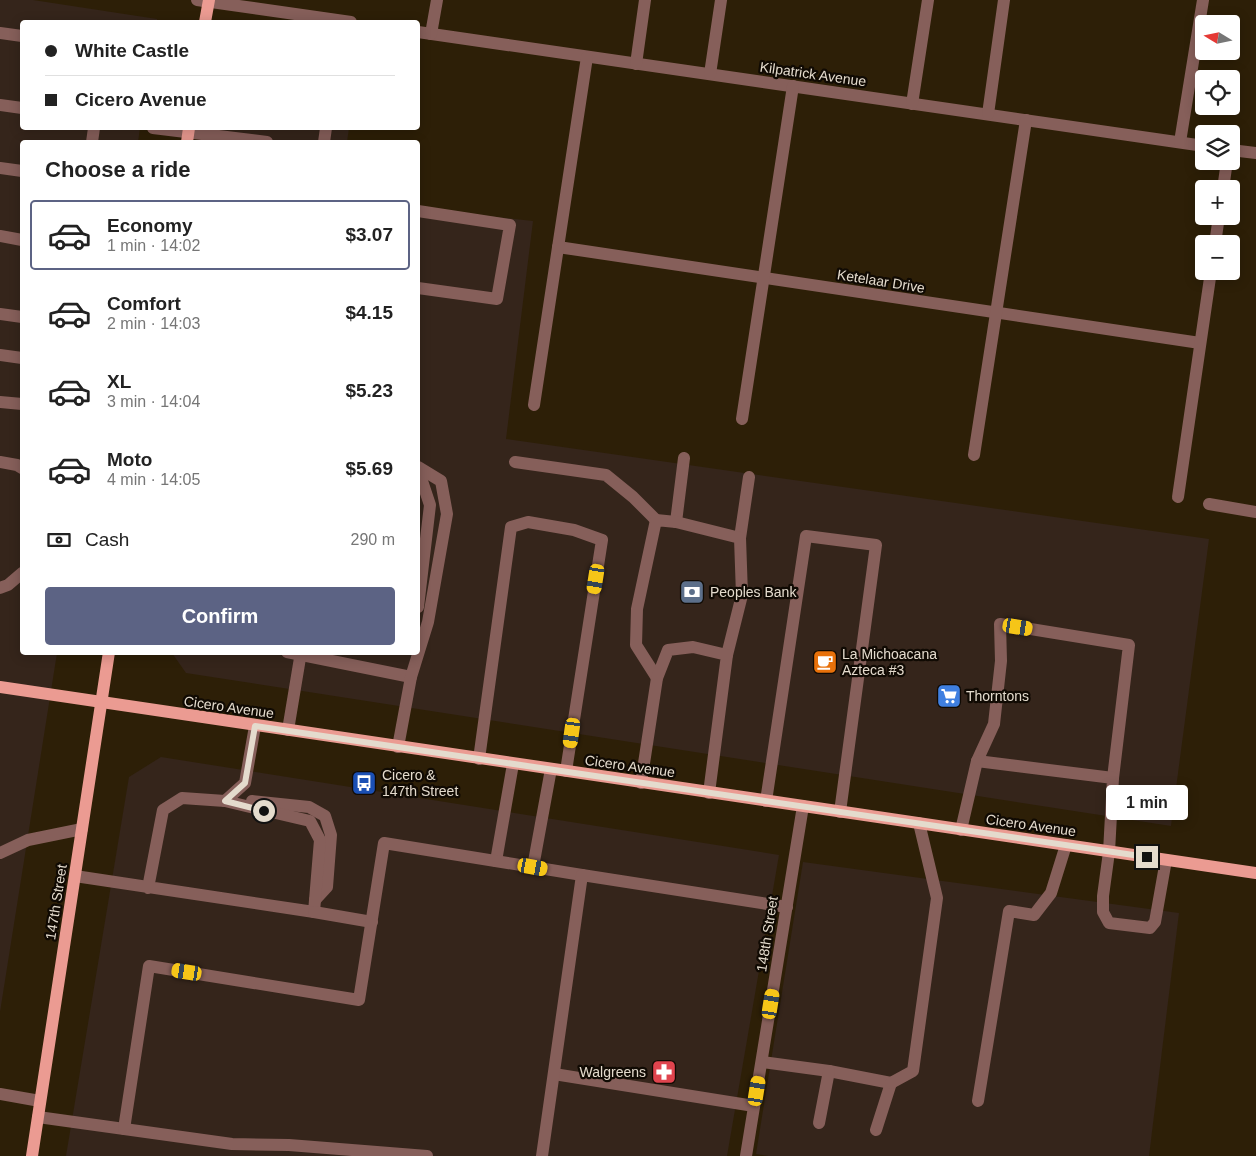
<!DOCTYPE html>
<html lang="en">
<head>
<meta charset="utf-8">
<style>
  body { margin:0; font-family:Helvetica,sans-serif; background:#f2f2f2; color:#222; height:100vh; display:flex; flex-direction:column; font-size:19px; white-space:nowrap }
  * { box-sizing:border-box; margin:0 }
  p { font-size:16px; color:#767676 }
  .icon { flex:none; width:28px; height:28px; fill:none; stroke:currentColor; stroke-width:2; stroke-linecap:round; stroke-linejoin:round }
  .map { position:relative; flex:1; overflow:hidden }
  .sheet { position:absolute; left:20px; top:140px; width:400px; height:515px; display:flex; flex-direction:column; background:#fff; border-radius:5px; box-shadow:0 2px 12px #0003 }
  .sheet>* { flex:none }
  .guide { position:absolute; left:20px; top:20px; width:400px; height:110px; border-radius:5px; box-shadow:0 2px 12px #0003; display:grid; align-content:center; height:110px; padding:0 25px; background:#fff }
  .needle { width:32px; rotate:280deg }
  .tools { position:absolute; left:1195px; top:15px; display:grid; gap:10px }
  .tools a { display:grid; place-items:center; width:45px; height:45px; border-radius:5px; background:#fff; box-shadow:0 2px 12px #0003; font-size:25px }
  .end { position:absolute; width:22px; height:22px; margin:-11px; border:6px solid #e4dbcd; background:#111; box-shadow:0 0 0 2px #111 }
  .from { border-radius:50% }
  .bubble { position:absolute; height:35px; border-radius:5px; background:#fff; box-shadow:0 2px 12px #0003; font-size:16px; font-weight:600; line-height:35px; text-align:center }
  .car { position:absolute; width:15px; height:30px; margin:-15px -8px; border-radius:6px; box-shadow:0 0 4px 1px #0007; background:linear-gradient(#f5c518 24%,#345 0 40%,#f5c518 0 76%,#345 0 86%,#f5c518 0) }
  .guide b { display:flex; align-items:center; gap:18px; height:48px; font-size:19px }
  .guide b+b { border-top:1px solid #e0e0e0 }
  .guide i { width:12px; height:12px; background:#222 }
  ul { padding:0; list-style:none }
  li { display:flex; align-items:center; gap:15px; height:70px; margin:0 10px 8px; padding:0 15px; border:2px solid transparent; border-radius:5px }
  li div { flex:1 }
  li b { display:block; font-size:19px }
  li em { font-style:normal; font-weight:600 }
  li.selected { border-color:#5c6384 }
  li>.icon { width:45px; height:45px; stroke-width:1.5 }
  h2 { padding:0 25px; font-size:22px; line-height:60px }
  .pay { display:flex; align-items:center; gap:12px; height:55px; padding:0 25px; font-size:19px }
  .pay p { margin-inline-start:auto }
  .primary-button { display:flex; gap:10px; margin-top:auto; padding:10px 25px }
  .primary-button a { flex:1; height:58px; border-radius:5px; background:#5c6384; color:#fff; font-size:20px; font-weight:600; line-height:58px; text-align:center }
  .map>svg:first-child { display:block }
  .commercial { fill:#35251b }
  .lines { fill:none; stroke-linecap:round; stroke-linejoin:round }
  .minor { stroke:#865f5a; stroke-width:12 }
  .major { stroke:#eb9b92; stroke-width:12 }
  .route { stroke:#e4dbcd; stroke-width:6 }
  .labels { text-anchor:middle; stroke-width:4.5; stroke-linejoin:round; paint-order:stroke }
  .street-label { font-size:14px; fill:#e4dbcd; stroke:#100a03 }
  .poi-label { font-size:14px; fill:#e4dbcd; stroke:#100a03; text-anchor:start }
</style>
</head>
<body>
<div class="map">
<svg width="1256" height="1156" viewBox="0 0 1256 1156">
  <rect width="100%" height="100%" fill="#2d1f07"/>
  <g class="commercial">
    <polygon points="0,0 33,0 157,19 157,22 22,22 22,128 140,128 138,142 22,142 22,652 57,653 0,1012"/>
    <polygon points="220,128 349,128 347,142 218,142"/>
    <polygon points="418,208 533,221 506,439 1209,539 1171,826 186,673 172,653 418,652"/>
    <polygon points="161,757 779,855 727,1156 66,1156 129,777"/>
    <polygon points="803,862 1179,913 1149,1156 768,1156 756,1154"/>
  </g>
  <g class="lines">
    <g class="minor">
      <polyline points="197,0 351,22"/>
      <polyline points="418,32 1204,146"/>
      <polyline points="0,33 22,36"/>
      <polyline points="431,34 437,0"/>
      <polyline points="636,64 645,0"/>
      <polyline points="710,74 721,0"/>
      <polyline points="912,104 928,0"/>
      <polyline points="0,105 22,108"/>
      <polyline points="988,114 1004,0"/>
      <polyline points="153,128 267,142"/>
      <polyline points="92,142 94,128"/>
      <polyline points="324,142 326,128"/>
      <polyline points="1180,142 1203,0"/>
      <polyline points="1231,150 1256,153"/>
      <polyline points="0,168 22,171"/>
      <polyline points="1223,189 1227,161"/>
      <polyline points="418,211 510,225 497,299 418,288"/>
      <polyline points="0,236 22,240"/>
      <polyline points="1215,244 1219,216"/>
      <polyline points="558,247 1200,343"/>
      <polyline points="0,314 22,317"/>
      <polyline points="0,355 22,358"/>
      <polyline points="0,402 22,404"/>
      <polyline points="534,405 587,57"/>
      <polyline points="742,419 793,86"/>
      <polyline points="974,455 1026,120"/>
      <polyline points="0,462 17,465 22,468"/>
      <polyline points="515,462 606,475 633,497 656,520"/>
      <polyline points="418,480 422,481 430,505 418,607"/>
      <polyline points="1178,497 1211,271"/>
      <polyline points="1209,504 1256,512"/>
      <polyline points="676,522 684,458"/>
      <polyline points="740,538 749,477"/>
      <polyline points="0,588 8,585 22,573"/>
      <polyline points="287,652 411,677"/>
      <polyline points="657,678 636,645 637,609 656,520 676,522 740,538 742,595 727,655"/>
      <polyline points="288,730 301,652"/>
      <polyline points="398,747 411,677 428,622 447,514 441,481 418,467"/>
      <polyline points="479,759 511,527 528,522 574,530 602,540 566,771"/>
      <polyline points="977,761 994,724 1001,661 1000,624 1129,645 1113,778"/>
      <polyline points="641,783 657,678 668,650 693,647 727,655 709,793"/>
      <polyline points="225,801 245,783 255,726"/>
      <polyline points="252,801 309,807 325,816 331,835 327,887 315,900"/>
      <polyline points="766,801 806,536 876,545 840,812"/>
      <polyline points="961,830 977,761 1113,778 1109,852 1103,896 1103,912 1109,923 1150,928 1155,922 1166,860"/>
      <polyline points="0,853 28,840 82,829"/>
      <polyline points="496,861 513,764"/>
      <polyline points="533,867 551,769"/>
      <polyline points="75,876 314,912 320,840 310,821 225,801 182,798 163,810 148,888"/>
      <polyline points="314,912 372,922"/>
      <polyline points="762,1062 829,1071 891,1083 876,1130"/>
      <polyline points="554,1074 754,1106"/>
      <polyline points="891,1083 913,1071 937,898 919,823"/>
      <polyline points="0,1094 40,1101"/>
      <polyline points="978,1101 1009,911 1034,915 1051,893 1066,845"/>
      <polyline points="38,1117 232,1144 289,1145 427,1156"/>
      <polyline points="819,1123 829,1071"/>
      <polyline points="124,1129 149,966 359,1000 384,843 582,875"/>
      <polyline points="542,1156 582,875 787,907"/>
      <polyline points="746,1156 803,806"/>
    </g>
    <g class="major">
      <polyline points="205,22 209,0"/>
      <polyline points="187,142 189,128"/>
      <polyline points="0,687 1256,873"/>
      <polyline points="32,1156 109,652"/>
    </g>
  </g>
  <g class="lines">
    <polyline class="route" points="264,811 225,801 245,783 255,726 1147,857"/>
  </g>
  <defs>
    <symbol id="bank-square" viewBox="-11 -11 22 22"><rect x="-9" y="-9" width="18" height="18" rx="4" fill="#5c6f8a" stroke="#100a03"/><path d="M-6-4H6V4H-6ZM0-2.3a2.3 2.3 0 1 0 0 4.6a2.3 2.3 0 1 0 0-4.6Z" fill="#fff"/></symbol>
    <symbol id="cafe-square" viewBox="-11 -11 22 22"><rect x="-9" y="-9" width="18" height="18" rx="4" fill="#e8710a" stroke="#100a03"/><path d="M-5.5-4.5H6V0H3Q3 3.5 0 3.5H-2.5Q-5.5 3.5-5.5 0ZM3-3.2v2h1.7v-2ZM-6 4.5H4V6H-6Z" fill="#fff"/></symbol>
    <symbol id="supermarket-square" viewBox="-11 -11 22 22"><rect x="-9" y="-9" width="18" height="18" rx="4" fill="#3f7fe0" stroke="#100a03"/><path d="M-6-5.5h2.5l.6 2H6L4.5 2H-2.5L-4.4-4H-6ZM-1.5 3.2a1.3 1.3 0 1 0 .1 0ZM3 3.2a1.3 1.3 0 1 0 .1 0Z" fill="#fff"/></symbol>
    <symbol id="bus-square" viewBox="-11 -11 22 22"><rect x="-9" y="-9" width="18" height="18" rx="4" fill="#1a4fb4" stroke="#100a03"/><path d="M-5-6H5V4H4V6H2V4H-2V6H-4V4H-5ZM-3.5-4V0h7V-4ZM-3.5 1.2v1.5H-2V1.2ZM2 1.2v1.5H3.5V1.2Z" fill="#fff"/></symbol>
    <symbol id="pharmacy-square" viewBox="-11 -11 22 22"><rect x="-9" y="-9" width="18" height="18" rx="4" fill="#e0444e" stroke="#100a03"/><path d="M-2-6h4v4h4v4h-4v4h-4v-4h-4v-4h4Z" fill="#fff"/></symbol>
  </defs>
  <g fill-rule="evenodd">
    <use href="#bank-square" x="678" y="578" width="28" height="28"/>
    <use href="#cafe-square" x="811" y="648" width="28" height="28"/>
    <use href="#supermarket-square" x="935" y="682" width="28" height="28"/>
    <use href="#bus-square" x="350" y="769" width="28" height="28"/>
    <use href="#pharmacy-square" x="650" y="1058" width="28" height="28"/>
  </g>
  <g class="labels">
    <g class="street-label">
      <text transform="translate(813 74) rotate(8)" y="5">Kilpatrick Avenue</text>
      <text transform="translate(881 281) rotate(9)" y="5">Ketelaar Drive</text>
      <text transform="translate(229 707) rotate(8)" y="5">Cicero Avenue</text>
      <text transform="translate(630 766) rotate(8)" y="5">Cicero Avenue</text>
      <text transform="translate(1031 825) rotate(8)" y="5">Cicero Avenue</text>
      <text transform="translate(56 902) rotate(-81)" y="5">147th Street</text>
      <text transform="translate(767 934) rotate(-81)" y="5">148th Street</text>
    </g>
    <g class="poi-label">
      <text x="710" y="597">Peoples Bank</text>
      <text x="842" y="659">La Michoacana<tspan x="842" dy="16">Azteca #3</tspan></text>
      <text x="966" y="701">Thorntons</text>
      <text x="382" y="780">Cicero &amp;<tspan x="382" dy="16">147th Street</tspan></text>
      <text x="646" y="1077" text-anchor="end">Walgreens</text>
    </g>
  </g>
</svg>
<div class="tools">
<a><svg class="needle" viewBox="-14 -14 28 28"><path d="M0-13l5 13h-10z" fill="#e53935"/><path d="M0 13l5-13h-10z" fill="#767676"/></svg></a>
<a><svg class="icon" aria-label="locate" viewBox="0 0 24 24"><circle cx="12" cy="12" r="6"/><path d="M12 2v4M12 18v4M2 12h4M18 12h4"/></svg></a>
<a><svg class="icon" aria-label="layers" viewBox="0 0 24 24"><path d="M12 4l9 5-9 5-9-5zM3 14l9 5 9-5"/></svg></a>
<a>+</a>
<a>−</a>
</div>
<i class="end from" style="left:264px;top:811px"></i>
<i class="end" style="left:1147px;top:857px"></i>
<div class="bubble" style="left:1106px;top:785px;width:82px">1 min</div>
<i class="car" style="left:596px;top:579px;rotate:189deg"></i>
<i class="car" style="left:1018px;top:627px;rotate:99deg"></i>
<i class="car" style="left:572px;top:733px;rotate:188deg"></i>
<i class="car" style="left:533px;top:867px;rotate:100deg"></i>
<i class="car" style="left:187px;top:972px;rotate:279deg"></i>
<i class="car" style="left:771px;top:1004px;rotate:9deg"></i>
<i class="car" style="left:757px;top:1091px;rotate:9deg"></i>
<div class="guide">
<b><i class="from"></i>White Castle</b>
<b><i></i>Cicero Avenue</b>
</div>
<section class="sheet">
<h2>Choose a ride</h2>
<ul>
<li class="selected"><svg class="icon" aria-label="car" viewBox="0 0 24 24"><path d="M5 17H2v-5l4-1 3-4h7l3 4 3 1v5h-3M9 17h6M6 11h13"/><circle cx="7" cy="17" r="2"/><circle cx="17" cy="17" r="2"/></svg><div><b>Economy</b><p>1 min · 14:02</p></div><em>$3.07</em></li>
<li><svg class="icon" aria-label="car" viewBox="0 0 24 24"><path d="M5 17H2v-5l4-1 3-4h7l3 4 3 1v5h-3M9 17h6M6 11h13"/><circle cx="7" cy="17" r="2"/><circle cx="17" cy="17" r="2"/></svg><div><b>Comfort</b><p>2 min · 14:03</p></div><em>$4.15</em></li>
<li><svg class="icon" aria-label="car" viewBox="0 0 24 24"><path d="M5 17H2v-5l4-1 3-4h7l3 4 3 1v5h-3M9 17h6M6 11h13"/><circle cx="7" cy="17" r="2"/><circle cx="17" cy="17" r="2"/></svg><div><b>XL</b><p>3 min · 14:04</p></div><em>$5.23</em></li>
<li><svg class="icon" aria-label="car" viewBox="0 0 24 24"><path d="M5 17H2v-5l4-1 3-4h7l3 4 3 1v5h-3M9 17h6M6 11h13"/><circle cx="7" cy="17" r="2"/><circle cx="17" cy="17" r="2"/></svg><div><b>Moto</b><p>4 min · 14:05</p></div><em>$5.69</em></li>
</ul>
<div class="pay"><svg class="icon" aria-label="cash" viewBox="0 0 24 24"><path d="M3 7h18v10H3z"/><circle cx="12" cy="12" r="2"/></svg>Cash<p>290 m</p></div>
<div class="primary-button"><a>Confirm</a></div>
</section>
</div>
</body>
</html>
